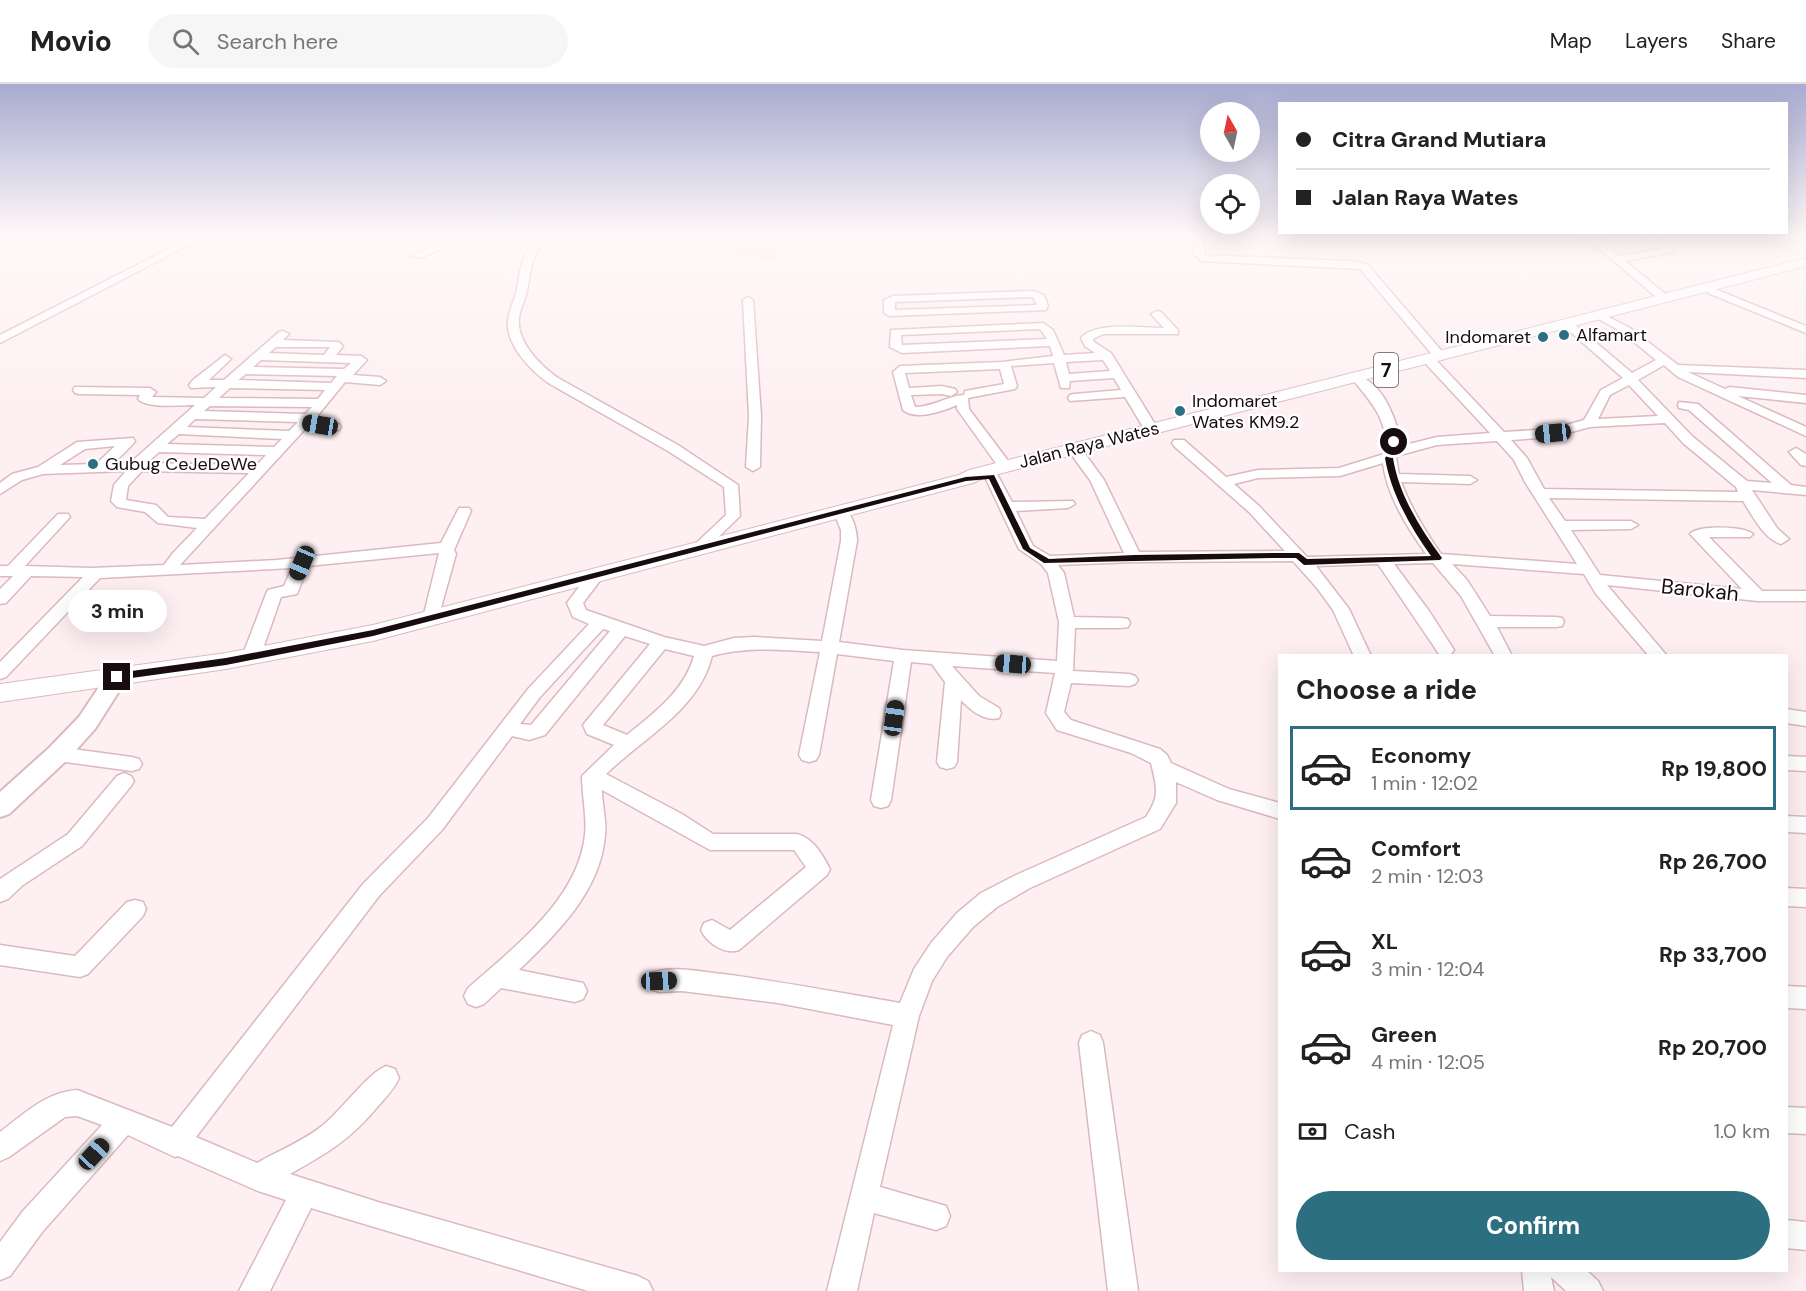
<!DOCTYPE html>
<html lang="en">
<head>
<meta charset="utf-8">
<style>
  body { margin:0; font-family:"DM Sans",sans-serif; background:#f6f6f6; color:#222; height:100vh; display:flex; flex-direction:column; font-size:22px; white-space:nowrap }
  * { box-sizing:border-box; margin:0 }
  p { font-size:20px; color:#767676 }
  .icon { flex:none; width:33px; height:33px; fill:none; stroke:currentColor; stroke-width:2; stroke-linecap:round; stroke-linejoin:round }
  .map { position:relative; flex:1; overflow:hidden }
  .side { position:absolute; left:1278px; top:570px; width:510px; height:618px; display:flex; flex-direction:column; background:#fff; border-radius:0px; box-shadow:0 6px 24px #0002 }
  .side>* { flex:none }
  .hud { position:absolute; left:1278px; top:18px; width:510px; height:132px; border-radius:0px; box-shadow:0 6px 24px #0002; display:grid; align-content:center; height:132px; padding:0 18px; background:#fff }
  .needle { width:39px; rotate:351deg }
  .buttons { position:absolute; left:1200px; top:18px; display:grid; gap:12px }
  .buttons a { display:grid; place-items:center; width:60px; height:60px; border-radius:50%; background:#fff; box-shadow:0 6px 24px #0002; font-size:30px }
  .end { position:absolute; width:27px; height:27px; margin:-14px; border:8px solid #180c0f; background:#fff; box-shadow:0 0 0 3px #fff }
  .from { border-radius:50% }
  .bubble { position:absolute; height:42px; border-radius:21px; background:#fff; box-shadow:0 6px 24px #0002; font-size:20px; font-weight:700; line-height:42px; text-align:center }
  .car { position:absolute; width:18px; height:36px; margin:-18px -9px; border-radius:8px; box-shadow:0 0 4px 2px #0007; background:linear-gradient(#222 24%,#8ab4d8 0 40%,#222 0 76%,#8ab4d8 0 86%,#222 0) }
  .hud b { display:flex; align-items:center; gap:21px; height:57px; font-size:22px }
  .hud b+b { border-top:2px solid #e0e0e0 }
  .hud i { width:15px; height:15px; background:#222 }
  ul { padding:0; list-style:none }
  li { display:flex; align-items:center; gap:18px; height:84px; margin:0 12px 9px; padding:0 6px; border:3px solid transparent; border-radius:0px }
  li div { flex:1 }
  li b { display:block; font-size:22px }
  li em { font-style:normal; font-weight:700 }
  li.current { border-color:#2b6f80 }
  li>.icon { width:54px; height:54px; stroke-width:1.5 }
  h2 { padding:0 18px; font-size:27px; line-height:72px }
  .pay { display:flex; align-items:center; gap:15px; height:66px; padding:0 18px; font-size:22px }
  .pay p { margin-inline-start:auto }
  .button { display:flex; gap:12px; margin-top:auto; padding:12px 18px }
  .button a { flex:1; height:69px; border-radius:36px; background:#2b6f80; color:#fff; font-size:24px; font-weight:700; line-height:69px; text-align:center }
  header { display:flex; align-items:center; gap:36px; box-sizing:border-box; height:84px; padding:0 30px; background:#fff; border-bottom:2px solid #e0e0e0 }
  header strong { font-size:28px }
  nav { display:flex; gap:33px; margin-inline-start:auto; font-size:21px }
  .search { width:420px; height:54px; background:#f6f6f6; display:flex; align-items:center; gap:15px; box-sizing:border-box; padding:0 21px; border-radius:33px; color:#767676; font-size:22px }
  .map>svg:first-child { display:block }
  .built { fill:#ffe4e8 }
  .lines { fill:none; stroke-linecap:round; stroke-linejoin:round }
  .minor-casing { stroke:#dbb9bf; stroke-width:3 }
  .major-casing { stroke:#dbb9bf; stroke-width:4 }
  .highway-casing { stroke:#dbb9bf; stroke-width:2 }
  .minor { fill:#fff; fill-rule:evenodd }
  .major { fill:#fff; fill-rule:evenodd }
  .highway { fill:#fff; fill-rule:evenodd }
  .route { fill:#180c0f }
  .poi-dot { fill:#2b6f80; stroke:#fff; stroke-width:2 }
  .labels { text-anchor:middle; stroke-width:4.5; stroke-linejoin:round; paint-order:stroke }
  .far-poi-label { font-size:18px; fill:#180c0f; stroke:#fff; text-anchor:start }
  .far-street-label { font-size:18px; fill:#180c0f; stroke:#fff }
  .shield { fill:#fff; stroke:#5d5557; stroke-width:1.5 }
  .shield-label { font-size:20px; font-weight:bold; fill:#180c0f }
  .street-label { font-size:21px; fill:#180c0f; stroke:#fff }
</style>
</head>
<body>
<header>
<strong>Movio</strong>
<div class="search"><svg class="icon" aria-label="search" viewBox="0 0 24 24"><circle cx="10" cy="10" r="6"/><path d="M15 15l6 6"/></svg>Search here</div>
<nav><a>Map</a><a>Layers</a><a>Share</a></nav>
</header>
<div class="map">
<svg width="1806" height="1207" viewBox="0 0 1806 1207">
  <rect width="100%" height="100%" fill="#fef0f2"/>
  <polygon class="built" points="593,151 805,151 774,177"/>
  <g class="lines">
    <defs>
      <g id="minor">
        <path d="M30 151H64L71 154C63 159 38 156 30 151Z"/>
        <polygon points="196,151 208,151 0,259 0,251"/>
        <polygon points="465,151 481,151 448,161 421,174 412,172 442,157"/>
        <path d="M489 151H509L542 159C530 177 531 187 527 207 525 216 520 225 519 234 516 258 541 282 558 294L678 361 738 401 740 432 704 467 699 469 691 464 726 431 724 403 668 367 550 300C531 287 505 260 508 236 509 226 514 218 516 209 520 190 520 177 531 161Z"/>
        <polygon points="620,151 739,151 734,154 681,158 625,154"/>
        <polygon points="1150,151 1201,151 1205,171 1350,177 1367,180 1446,272 1444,275 1436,275 1360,185 1202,177 1194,170 1192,158 1155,154"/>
        <polygon points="1583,151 1594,151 1619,172 1661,165 1642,151 1653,151 1673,164 1673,168 1625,177 1669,213 1669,217 1661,217"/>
        <polygon points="1712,204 1806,242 1806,249 1708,209 1707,207"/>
        <path d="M1033 207 1044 211 1048 222 1046 226 890 232 884 229V216L893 212ZM1033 213 1037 221 895 226V218Z"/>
        <polygon points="748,213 753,216 761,332 760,383 753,387 746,383 749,332 743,216"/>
        <path d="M1157 227 1161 228 1178 246V250H1103L1093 255 1094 258 1111 269 1158 345 1156 348H1146L1125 313 1070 317 1068 314 1070 311 1074 310 1121 306 1114 294 1070 297 1069 304H1061L1054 279 1011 282 1017 302 1015 305 968 314 969 325 1012 382 1010 385H1000L957 325V321C943 327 916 337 903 326L893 288 900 282 1002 278 1053 272 1050 262 902 269 890 263 891 246 1043 239 1053 246 1064 271 1095 269 1085 262 1081 254C1095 237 1143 244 1164 244L1151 230ZM1040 245 1047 255 902 261 901 251ZM1103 276 1110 287 1069 290 1066 278ZM1000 285 1004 300 965 307 964 311C947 312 933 323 915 323L911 311 942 310 951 312 957 308 955 305 942 302 909 304 905 289Z"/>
        <path d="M1599 228 1630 244 1678 281 1806 286V294L1688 288 1725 305 1730 303 1806 311V319L1738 312 1806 343V352L1678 293 1664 281 1638 296 1693 353 1747 397 1772 399 1689 326 1679 324 1678 321 1679 318 1698 320 1791 401 1806 403V411L1752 406 1777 444 1789 455 1781 460C1764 455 1752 431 1743 417L1549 414 1565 437H1631L1638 441 1631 445 1571 446 1600 491 1742 505 1690 450C1698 441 1744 442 1753 450L1750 453H1709L1762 507H1806V517H1758L1607 501 1667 572H1649L1596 510 1584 490 1452 480 1467 496 1490 532 1556 533 1562 534 1564 538 1562 542 1556 543H1497L1512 572H1495L1461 512 1433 479 1394 480 1429 527 1454 566 1451 570H1439L1378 480 1316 482 1349 525 1371 572H1354L1333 526 1317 504 1293 477 1134 478 1058 481 1064 489 1074 533 1122 534 1128 535 1130 539 1128 543 1122 544H1075L1073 587 1129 590 1135 592 1138 596 1135 600 1129 602 1071 599 1064 628 1071 636 1160 665 1167 671 1171 679 1229 705 1280 719V735L1217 716 1176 698V719L1160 745 1030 804 997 823 973 843 947 873 932 897 919 932 880 1103 946 1122 950 1132 946 1142 936 1146 874 1129 857 1207H827L893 941 778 919 682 907 659 908 651 905 647 897 651 889C673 881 700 888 723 890 783 898 841 909 900 919L914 885 931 859 957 829 981 809 1014 792 1146 733C1160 712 1157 704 1151 679L1131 669 1057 646 1046 629 1055 589 952 582 979 612 999 624 1001 629 999 634C985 638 970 626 961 616L957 678 954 683 947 685 940 683 937 678 945 598 932 580 911 578 891 716 888 722 881 724 874 722 871 716 894 577 837 570 819 671 816 676 809 678 802 676 799 671 820 568C783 566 748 562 712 572 699 626 643 654 606 690L682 730 713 750H797C814 755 822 770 830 785L827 791 739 866C725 871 707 859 701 846L704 839 712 836 730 846 806 783 794 766H710L602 706C602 721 607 737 605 752 600 808 557 849 519 886L583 899 587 907 583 915 575 918 501 904 484 920 476 923 468 920 464 912 468 904C513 864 578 816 585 751 587 732 582 711 582 692L614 661 587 650 583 641 650 560 625 552 545 651 529 656 512 652 442 746 379 812 196 1053 257 1079C278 1067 303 1057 322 1042 341 1027 368 989 386 982L395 985 399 994C394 1005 387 1012 379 1021 350 1056 329 1068 290 1090L378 1118 638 1192 648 1197 653 1207H588L311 1124 270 1207H239L286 1116 258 1107 178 1072 175 1073 128 1051 43 1147 10 1192 0 1196V1158L23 1127 102 1041 77 1032 65 1033 9 1073 0 1077V1048C24 1030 46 1008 77 1006L172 1043 363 800 428 734 528 605 589 540 573 533 567 519 591 487H603L605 490 583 519 586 526 664 553 704 562 734 554 754 553 822 557 841 457V446L833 427 840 423C852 426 857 446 857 457L839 558 903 566 1057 577 1059 538 1048 489 1041 480 1019 465 985 393 987 390H997L1012 418 1073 417 1075 420 1068 424 1016 427 1033 462 1050 472 1124 469 1090 396 1071 370 1078 366 1083 367 1104 396 1139 468 1285 467 1249 428 1174 362 1172 359 1174 356H1184L1226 393 1258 386 1339 384 1384 370 1388 367C1384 332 1375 323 1354 297L1360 293C1385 301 1398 340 1401 362L1437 353 1490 349 1427 281 1425 278 1431 274 1435 275 1504 348 1552 345 1584 336 1601 306 1623 294 1567 245V241H1575L1632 289 1656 276 1622 248 1595 233V229ZM1629 301 1658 332 1598 335 1610 311ZM1665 339 1683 359 1736 403 1738 408 1544 405 1527 374 1511 356 1553 353 1590 343ZM1497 357 1514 376 1525 398 1577 480 1441 470C1425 447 1411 424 1401 398L1470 400 1477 396 1470 392 1399 390 1396 374 1400 371 1437 361ZM1383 379C1387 412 1407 443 1426 470L1307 473 1259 422 1234 400 1258 394 1340 392ZM603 545 610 547 531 641 520 640 540 613ZM665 565 694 572C685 606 654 629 627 651L603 641Z"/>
        <path d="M283 247 289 250 283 256 339 258 343 262 336 271 361 272 367 276 353 291 380 293 386 297 380 301 345 298 314 336 339 340 341 343 339 346 307 343 180 481 277 476 441 459 459 424H469L471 427 454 466 456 470 437 538H425L423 534 439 469 308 482 297 510 281 513 260 573 257 577H245L242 573 266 510 268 506 284 502 292 484 100 494 6 593 0 595V578L83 493 31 492 6 519 0 520V505L13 492H0V482H8L58 430H68L70 433 25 482 91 484 164 481 173 469 197 444 158 439 145 428 117 423 111 417 114 401 126 387 43 390 22 396 0 410V399L12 390 38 383 77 358 133 354 135 357 133 360 113 380 130 379 195 321C181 321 147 325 138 315L140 311 79 310 75 309 73 306 75 303 150 304 156 308 152 313 204 314 216 303 191 304 189 301 193 296 225 271 231 275 209 296H224L279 248ZM276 263H330L324 271 269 269ZM261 276 351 279 344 285 253 283ZM246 290 337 292 331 299 238 296ZM230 304 325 306 318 315 219 314ZM210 322 312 323 305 330 204 327ZM195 335 298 338 289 347 187 343ZM179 350 282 355 274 363 167 360ZM115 362 96 380 60 381 85 365ZM159 368 266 371 257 381 147 379ZM142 387 249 389 205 435 168 433 156 421 126 416 128 402Z"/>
        <polygon points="1796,364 1806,370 1806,382 1801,381 1789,368"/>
        <polygon points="1786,625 1806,628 1806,642 1786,639"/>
        <polygon points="58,663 132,673 139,675 142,680 139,685 132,687 58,677 51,675 48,670 51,665"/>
        <polygon points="1786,672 1806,673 1806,687 1786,686"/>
        <polygon points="124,689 131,692 134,697 131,702 82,762 23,801 8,815 0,818 0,795 68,750 117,692"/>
        <polygon points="1786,732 1806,733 1806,749 1786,748"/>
        <polygon points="1786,804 1806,805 1806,823 1786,822"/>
        <polygon points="135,816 143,818 146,825 143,832 88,890 80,893 0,881 0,861 75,872 127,818"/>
        <polygon points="1786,902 1806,903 1806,925 1786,924"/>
        <polygon points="1091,947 1100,951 1103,959 1138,1207 1108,1207 1079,959 1082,951"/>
        <polygon points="1786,1023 1806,1024 1806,1050 1786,1049"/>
        <polygon points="1786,1136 1806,1138 1806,1166 1786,1164"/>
        <polygon points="1522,1186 1586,1186 1598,1197 1603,1207 1566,1207 1551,1193 1554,1207 1524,1207"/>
      </g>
      <polygon id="major" points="117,585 125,588 128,593 95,645 67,676 9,730 0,733 0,708 49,664 79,633 109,588"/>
      <polygon id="highway" points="1806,174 1806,182 983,394 973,399 373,557 226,585 0,618 0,600 226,569 373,541 959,391 969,386"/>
    </defs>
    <use href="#minor" class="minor-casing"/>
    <use href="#major" class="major-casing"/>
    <use href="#highway" class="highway-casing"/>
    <use href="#minor" class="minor"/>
    <use href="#major" class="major"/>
    <use href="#highway" class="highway"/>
  </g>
  <linearGradient id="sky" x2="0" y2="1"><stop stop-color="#a8abd0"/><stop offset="0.47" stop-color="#fff8f9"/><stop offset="1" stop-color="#fff8f9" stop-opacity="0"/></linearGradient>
  <rect width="1806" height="320" fill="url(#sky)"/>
  <path class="route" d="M1394 355 1398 358 1399 368 1393 374C1399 411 1420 444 1442 474L1440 476 1304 481 1296 474H1275L1044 479 1023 465 989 395 966 397 373 552 226 581 117 596 112 593 117 589 226 574 373 546 966 393 994 391 1030 464 1049 475 1134 471 1275 469H1299L1307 475 1431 472C1410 443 1391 409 1385 374L1391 367V358Z"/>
  <g class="poi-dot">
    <circle cx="1564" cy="251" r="6"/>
    <circle cx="1543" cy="253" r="6"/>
    <circle cx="1180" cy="327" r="6"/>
    <circle cx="93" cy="380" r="6"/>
  </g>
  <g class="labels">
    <g class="far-poi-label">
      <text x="1576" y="257">Alfamart</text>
      <text x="1531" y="259" text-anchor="end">Indomaret</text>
      <text x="1192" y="323">Indomaret<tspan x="1192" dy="21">Wates KM9.2</tspan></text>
      <text x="105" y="386">Gubug CeJeDeWe</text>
    </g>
    <g class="far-street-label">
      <text transform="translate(1089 361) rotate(-14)" y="6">Jalan Raya Wates</text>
    </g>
    <rect class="shield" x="1374" y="269" width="24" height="34" rx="4.5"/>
    <g class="shield-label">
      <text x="1386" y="293">7</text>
    </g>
    <g class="street-label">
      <text transform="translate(1700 506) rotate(6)" y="7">Barokah</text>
    </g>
  </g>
</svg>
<div class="buttons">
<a><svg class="needle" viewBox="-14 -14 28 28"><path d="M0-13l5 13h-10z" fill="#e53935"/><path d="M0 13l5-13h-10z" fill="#767676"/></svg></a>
<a><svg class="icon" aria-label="locate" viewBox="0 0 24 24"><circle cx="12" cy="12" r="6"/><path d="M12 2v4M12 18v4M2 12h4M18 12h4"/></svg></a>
</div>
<i class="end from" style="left:1394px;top:358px"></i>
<i class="end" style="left:117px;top:593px"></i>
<div class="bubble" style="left:68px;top:506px;width:99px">3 min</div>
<i class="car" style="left:320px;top:341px;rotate:279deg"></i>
<i class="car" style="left:1553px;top:349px;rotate:264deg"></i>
<i class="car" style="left:302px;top:479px;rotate:203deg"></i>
<i class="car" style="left:1013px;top:580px;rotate:274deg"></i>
<i class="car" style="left:894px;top:634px;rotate:8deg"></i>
<i class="car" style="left:659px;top:897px;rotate:88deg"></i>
<i class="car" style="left:94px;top:1070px;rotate:43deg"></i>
<div class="hud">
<b><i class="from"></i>Citra Grand Mutiara</b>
<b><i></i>Jalan Raya Wates</b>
</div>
<section class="side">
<h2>Choose a ride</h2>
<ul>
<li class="current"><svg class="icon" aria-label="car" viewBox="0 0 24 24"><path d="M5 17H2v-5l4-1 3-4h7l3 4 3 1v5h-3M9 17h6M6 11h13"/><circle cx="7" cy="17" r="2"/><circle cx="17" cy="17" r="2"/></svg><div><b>Economy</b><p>1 min · 12:02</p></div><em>Rp 19,800</em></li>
<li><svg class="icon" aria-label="car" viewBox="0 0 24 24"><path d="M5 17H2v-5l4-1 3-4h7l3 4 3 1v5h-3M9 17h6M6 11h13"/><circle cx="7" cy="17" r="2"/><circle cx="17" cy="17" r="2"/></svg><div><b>Comfort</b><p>2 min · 12:03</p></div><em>Rp 26,700</em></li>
<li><svg class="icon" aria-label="car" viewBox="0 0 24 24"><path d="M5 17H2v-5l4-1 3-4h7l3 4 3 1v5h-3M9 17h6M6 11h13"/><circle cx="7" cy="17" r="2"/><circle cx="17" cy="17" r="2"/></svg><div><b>XL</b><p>3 min · 12:04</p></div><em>Rp 33,700</em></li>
<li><svg class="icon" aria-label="car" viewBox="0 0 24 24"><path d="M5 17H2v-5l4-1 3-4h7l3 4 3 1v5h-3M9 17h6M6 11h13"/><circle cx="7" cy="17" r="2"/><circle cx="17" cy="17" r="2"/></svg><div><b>Green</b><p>4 min · 12:05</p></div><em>Rp 20,700</em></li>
</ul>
<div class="pay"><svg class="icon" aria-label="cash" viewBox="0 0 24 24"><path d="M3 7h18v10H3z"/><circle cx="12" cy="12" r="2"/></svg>Cash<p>1.0 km</p></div>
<div class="button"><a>Confirm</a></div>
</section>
</div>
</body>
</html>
